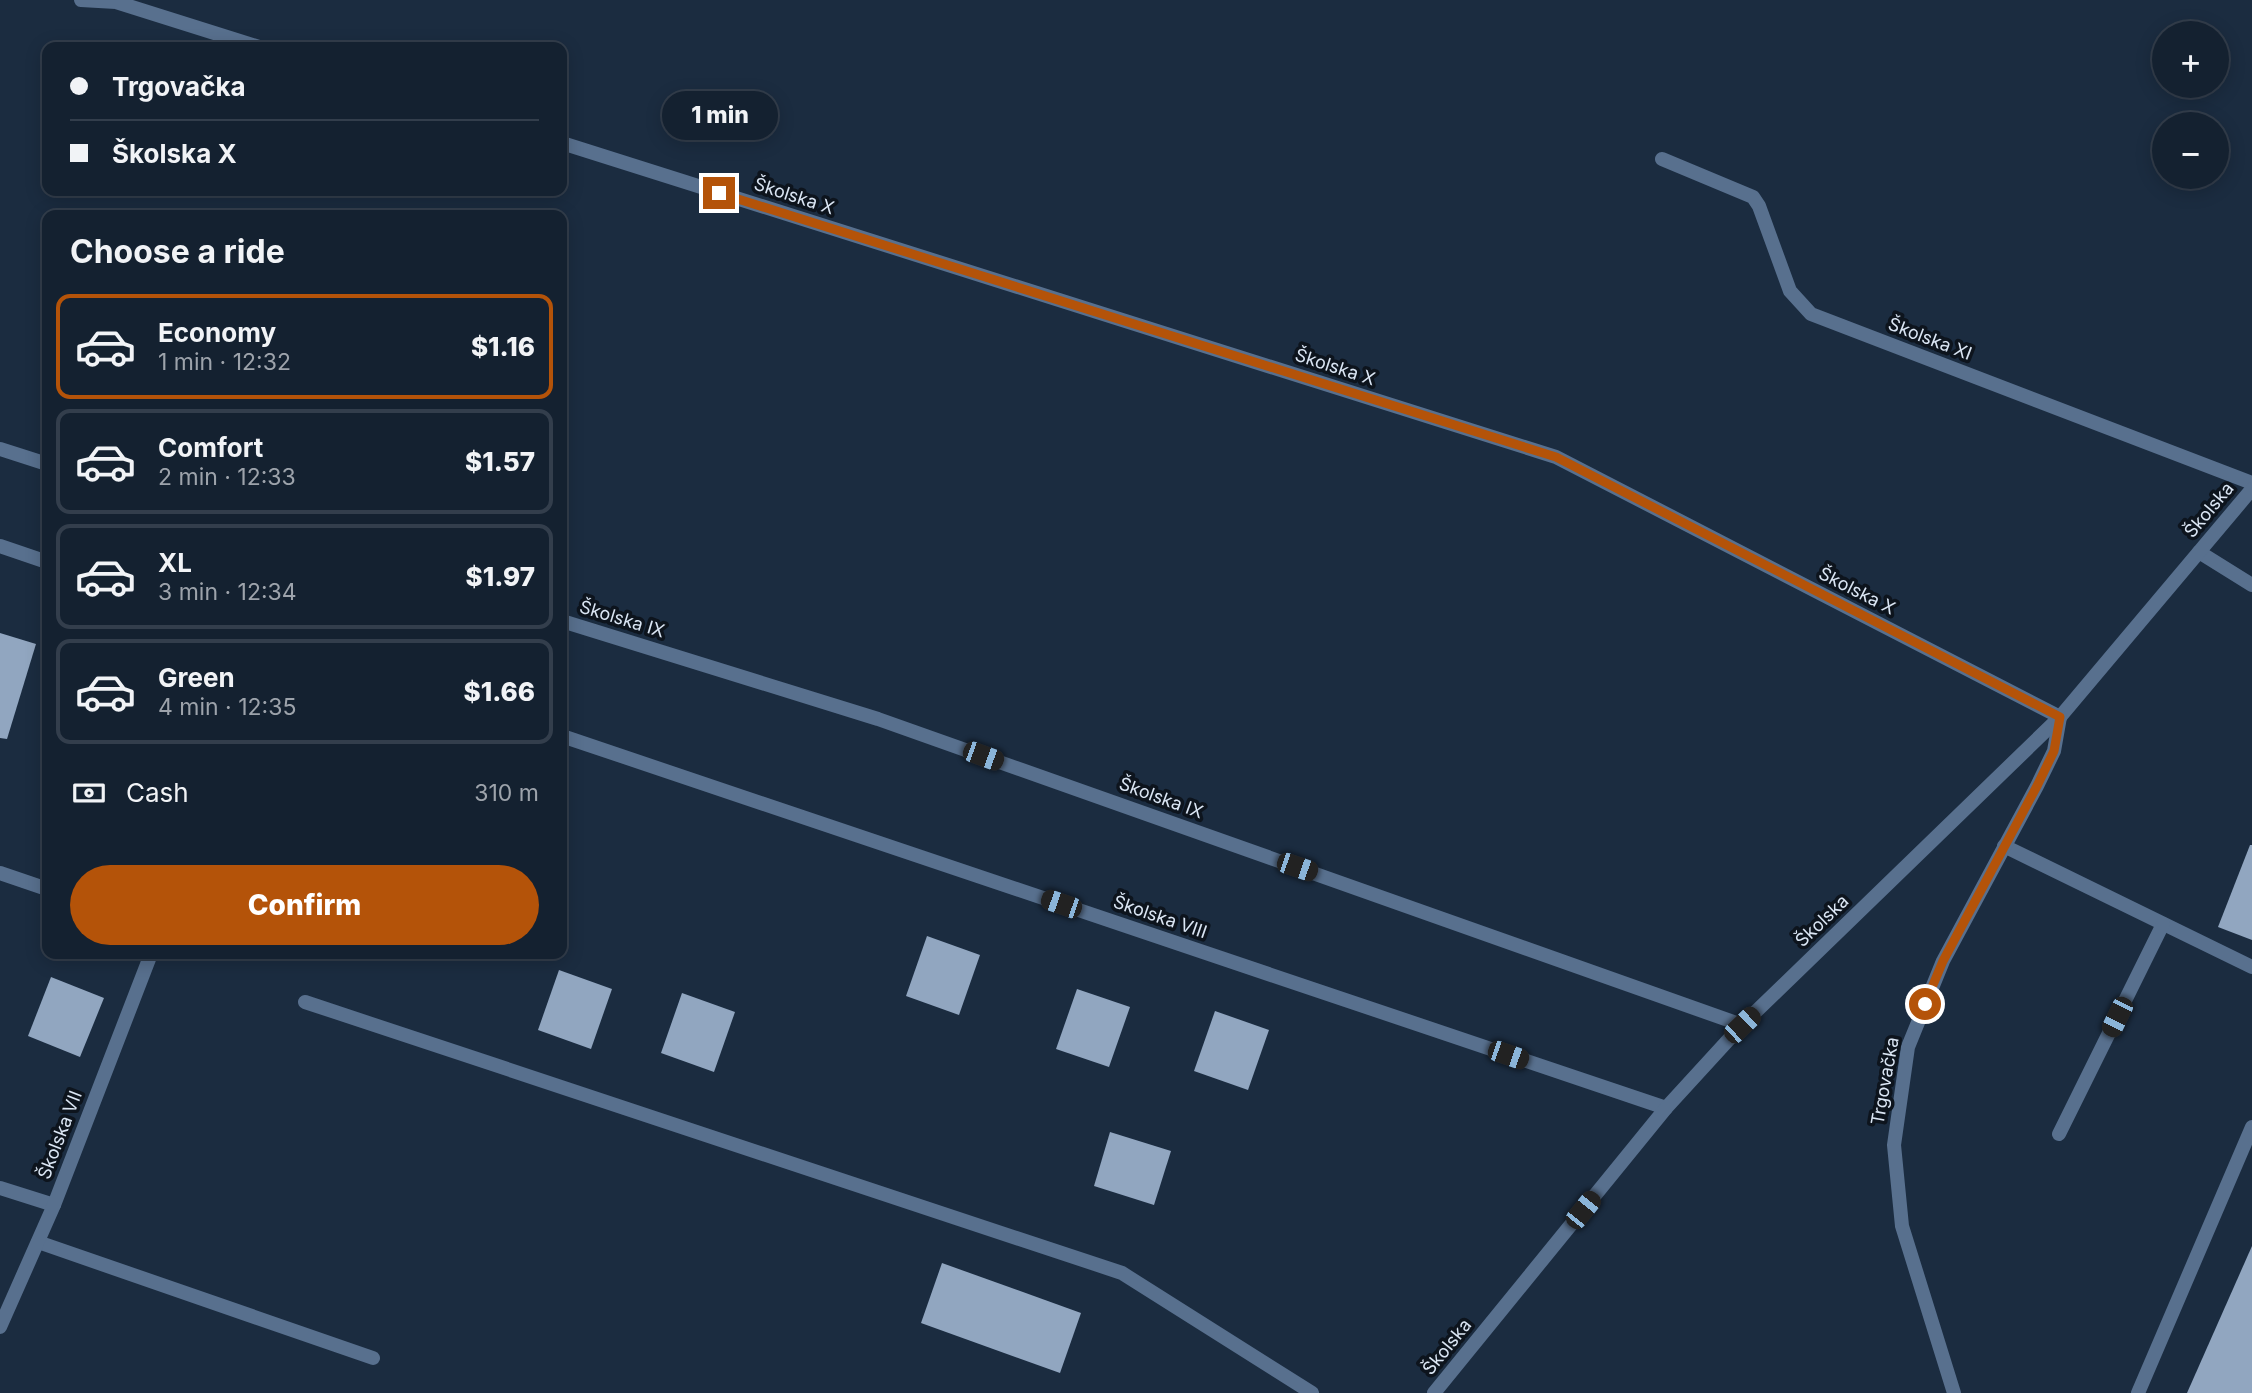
<!DOCTYPE html>
<html lang="en">
<head>
<meta charset="utf-8">
<style>
  body { margin:0; font-family:Inter,sans-serif; background:#212e3c; color:#f1f3f6; height:100vh; display:flex; flex-direction:column; font-size:26px; white-space:nowrap }
  * { box-sizing:border-box; margin:0 }
  p { font-size:23px; color:#9da3ab }
  .icon { flex:none; width:38px; height:38px; fill:none; stroke:currentColor; stroke-width:2; stroke-linecap:round; stroke-linejoin:round }
  .map { position:relative; flex:1; overflow:hidden }
  .drawer { position:absolute; left:42px; top:210px; width:525px; height:749px; display:flex; flex-direction:column; background:#142130; border-radius:14px; box-shadow:0 4px 18px #0003,0 0 0 2px #333e4c }
  .drawer>* { flex:none }
  .banner { position:absolute; left:42px; top:42px; width:525px; height:154px; border-radius:14px; box-shadow:0 4px 18px #0003,0 0 0 2px #333e4c; display:grid; align-content:center; height:154px; padding:0 28px; background:#142130 }
  .tools { position:absolute; left:2152px; top:21px; display:grid; gap:14px }
  .tools a { display:grid; place-items:center; width:77px; height:77px; border-radius:50%; background:#142130; box-shadow:0 4px 18px #0003,0 0 0 2px #333e4c; font-size:35px }
  .end { position:absolute; width:32px; height:32px; margin:-16px; border:9px solid #b45309; background:#fff; box-shadow:0 0 0 4px #fff }
  .from { border-radius:50% }
  .bubble { position:absolute; height:49px; border-radius:24px; background:#142130; box-shadow:0 4px 18px #0003,0 0 0 2px #333e4c; font-size:23px; font-weight:800; line-height:49px; text-align:center }
  .car { position:absolute; width:21px; height:42px; margin:-21px -10px; border-radius:9px; box-shadow:0 0 5px 2px #0007; background:linear-gradient(#222 24%,#8ab4d8 0 40%,#222 0 76%,#8ab4d8 0 86%,#222 0) }
  .banner b { display:flex; align-items:center; gap:24px; height:66px; font-size:26px }
  .banner b+b { border-top:2px solid #333e4c }
  .banner i { width:18px; height:18px; background:#f1f3f6 }
  ul { padding:0; list-style:none }
  li { display:flex; align-items:center; gap:21px; height:105px; margin:0 14px 10px; padding:0 14px; border:4px solid #333e4c; border-radius:14px }
  li div { flex:1 }
  li b { display:block; font-size:26px }
  li em { font-style:normal; font-weight:800 }
  li.active { border-color:#b45309 }
  li>.icon { width:63px; height:63px; stroke-width:1.5 }
  h2 { padding:0 28px; font-size:32px; line-height:84px }
  .pay { display:flex; align-items:center; gap:18px; height:77px; padding:0 28px; font-size:26px }
  .pay p { margin-inline-start:auto }
  .button { display:flex; gap:14px; margin-top:auto; padding:14px 28px }
  .button a { flex:1; height:80px; border-radius:42px; background:#b45309; color:#fff; font-size:28px; font-weight:800; line-height:80px; text-align:center }
  .map>svg:first-child { display:block }
  .building { fill:#91a6c0 }
  .lines { fill:none; stroke-linecap:round; stroke-linejoin:round }
  .lane { stroke:#58708e; stroke-width:14 }
  .street { stroke:#58708e; stroke-width:14 }
  .route { stroke:#b45309; stroke-width:9 }
  .labels { text-anchor:middle; stroke-width:7; stroke-linejoin:round; paint-order:stroke }
  .street-label { font-size:18px; fill:#dbe6f4; stroke:#0d141d }
</style>
</head>
<body>
<div class="map">
<svg width="2252" height="1393" viewBox="0 0 2252 1393">
  <rect width="100%" height="100%" fill="#1b2c40"/>
  <g class="building">
    <polygon points="0,633 36,644 7,739 0,738"/>
    <polygon points="2250,845 2252,845 2252,940 2218,927"/>
    <polygon points="927,936 980,955 959,1015 906,996"/>
    <polygon points="559,970 612,989 591,1049 538,1030"/>
    <polygon points="51,977 104,998 80,1057 28,1036"/>
    <polygon points="1077,989 1130,1007 1109,1067 1056,1049"/>
    <polygon points="682,993 735,1012 714,1072 661,1053"/>
    <polygon points="1215,1011 1269,1030 1248,1090 1194,1071"/>
    <polygon points="1110,1132 1171,1151 1154,1205 1094,1186"/>
    <polygon points="2252,1246 2252,1393 2187,1393"/>
    <polygon points="942,1263 1081,1313 1060,1373 921,1323"/>
  </g>
  <g class="lines">
    <g class="lane">
      <polyline points="2199,552 2252,585"/>
      <polyline points="2004,846 2252,967"/>
      <polyline points="2059,1134 2163,924"/>
      <polyline points="2138,1393 2252,1127"/>
    </g>
    <g class="street">
      <polyline points="81,0 116,2 259,47"/>
      <polyline points="562,143 1556,457 2060,717"/>
      <polyline points="1662,159 1753,197 1759,206 1790,291 1811,314 2252,483"/>
      <polyline points="0,449 47,464"/>
      <polyline points="0,546 47,562"/>
      <polyline points="562,621 878,719 1742,1025"/>
      <polyline points="562,736 1666,1108"/>
      <polyline points="0,873 47,889"/>
      <polyline points="305,1002 1122,1273 1312,1393"/>
      <polyline points="0,1188 54,1205"/>
      <polyline points="38,1242 373,1358"/>
      <polyline points="0,1327 54,1205 151,954"/>
      <polyline points="1434,1393 1666,1108 1742,1025 2060,717 2252,489"/>
      <polyline points="1954,1393 1902,1226 1894,1145 1908,1047 1943,961 2037,786 2054,751 2060,717"/>
    </g>
  </g>
  <g class="lines">
    <polyline class="route" points="719,193 1556,457 2060,717 2054,751 2037,786 1943,961 1925,1004"/>
  </g>
  <g class="labels">
    <g class="street-label">
      <text transform="translate(794 196) rotate(18)" y="6">Školska X</text>
      <text transform="translate(1930 339) rotate(21)" y="6">Školska XI</text>
      <text transform="translate(1335 367) rotate(18)" y="6">Školska X</text>
      <text transform="translate(2209 510) rotate(-50)" y="6">Školska</text>
      <text transform="translate(1857 591) rotate(27)" y="6">Školska X</text>
      <text transform="translate(622 619) rotate(17)" y="6">Školska IX</text>
      <text transform="translate(1161 798) rotate(20)" y="6">Školska IX</text>
      <text transform="translate(1160 917) rotate(19)" y="6">Školska VIII</text>
      <text transform="translate(1822 921) rotate(-44)" y="6">Školska</text>
      <text transform="translate(1885 1081) rotate(-80)" y="6">Trgovačka</text>
      <text transform="translate(60 1135) rotate(-69)" y="6">Školska VII</text>
      <text transform="translate(1447 1347) rotate(-51)" y="6">Školska</text>
    </g>
  </g>
</svg>
<div class="tools">
<a>+</a>
<a>−</a>
</div>
<i class="end from" style="left:1925px;top:1004px"></i>
<i class="end" style="left:719px;top:193px"></i>
<div class="bubble" style="left:662px;top:91px;width:116px">1 min</div>
<i class="car" style="left:983px;top:756px;rotate:110deg"></i>
<i class="car" style="left:1297px;top:867px;rotate:109deg"></i>
<i class="car" style="left:1061px;top:904px;rotate:289deg"></i>
<i class="car" style="left:2117px;top:1017px;rotate:206deg"></i>
<i class="car" style="left:1742px;top:1025px;rotate:46deg"></i>
<i class="car" style="left:1508px;top:1055px;rotate:109deg"></i>
<i class="car" style="left:1583px;top:1210px;rotate:39deg"></i>
<div class="banner">
<b><i class="from"></i>Trgovačka</b>
<b><i></i>Školska X</b>
</div>
<section class="drawer">
<h2>Choose a ride</h2>
<ul>
<li class="active"><svg class="icon" aria-label="car" viewBox="0 0 24 24"><path d="M5 17H2v-5l4-1 3-4h7l3 4 3 1v5h-3M9 17h6M6 11h13"/><circle cx="7" cy="17" r="2"/><circle cx="17" cy="17" r="2"/></svg><div><b>Economy</b><p>1 min · 12:32</p></div><em>$1.16</em></li>
<li><svg class="icon" aria-label="car" viewBox="0 0 24 24"><path d="M5 17H2v-5l4-1 3-4h7l3 4 3 1v5h-3M9 17h6M6 11h13"/><circle cx="7" cy="17" r="2"/><circle cx="17" cy="17" r="2"/></svg><div><b>Comfort</b><p>2 min · 12:33</p></div><em>$1.57</em></li>
<li><svg class="icon" aria-label="car" viewBox="0 0 24 24"><path d="M5 17H2v-5l4-1 3-4h7l3 4 3 1v5h-3M9 17h6M6 11h13"/><circle cx="7" cy="17" r="2"/><circle cx="17" cy="17" r="2"/></svg><div><b>XL</b><p>3 min · 12:34</p></div><em>$1.97</em></li>
<li><svg class="icon" aria-label="car" viewBox="0 0 24 24"><path d="M5 17H2v-5l4-1 3-4h7l3 4 3 1v5h-3M9 17h6M6 11h13"/><circle cx="7" cy="17" r="2"/><circle cx="17" cy="17" r="2"/></svg><div><b>Green</b><p>4 min · 12:35</p></div><em>$1.66</em></li>
</ul>
<div class="pay"><svg class="icon" aria-label="cash" viewBox="0 0 24 24"><path d="M3 7h18v10H3z"/><circle cx="12" cy="12" r="2"/></svg>Cash<p>310 m</p></div>
<div class="button"><a>Confirm</a></div>
</section>
</div>
</body>
</html>
